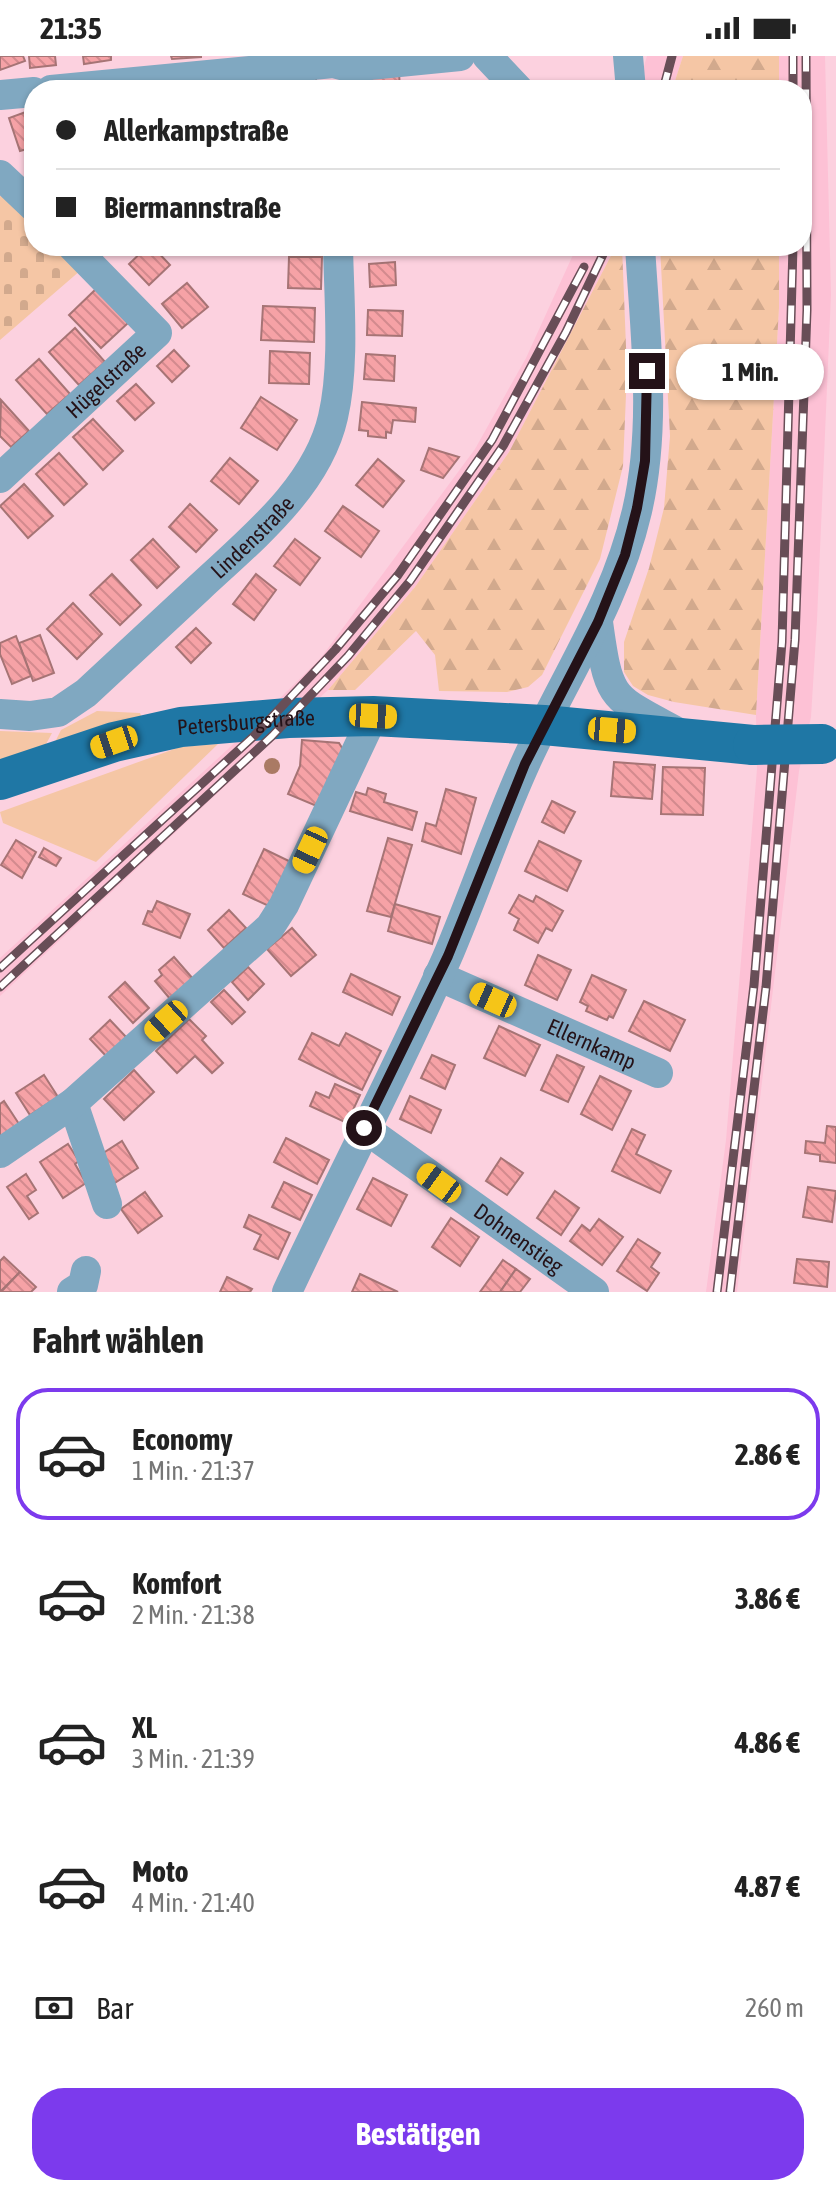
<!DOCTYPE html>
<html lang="de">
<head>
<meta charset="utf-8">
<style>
  body { margin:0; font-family:"Asap Condensed",sans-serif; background:#f6f6f6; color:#222; height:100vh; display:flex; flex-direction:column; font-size:30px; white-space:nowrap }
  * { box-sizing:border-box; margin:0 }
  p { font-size:26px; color:#767676 }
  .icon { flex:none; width:44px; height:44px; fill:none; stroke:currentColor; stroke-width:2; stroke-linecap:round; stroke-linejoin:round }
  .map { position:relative; height:1236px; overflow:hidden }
  .panel { display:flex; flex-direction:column; background:#fff; flex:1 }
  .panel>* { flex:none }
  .guide { position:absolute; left:24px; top:24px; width:788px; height:176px; border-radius:32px; box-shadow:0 2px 6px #0004; display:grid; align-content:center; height:176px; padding:0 32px; background:#fff }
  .end { position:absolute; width:36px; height:36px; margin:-18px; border:10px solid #241218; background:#fff; box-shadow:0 0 0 4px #fff }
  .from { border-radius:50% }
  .bubble { position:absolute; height:56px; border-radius:28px; background:#fff; box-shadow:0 2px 6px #0004; font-size:26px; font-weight:700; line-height:56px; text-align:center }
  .car { position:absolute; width:24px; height:48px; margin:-24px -12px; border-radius:10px; box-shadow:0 0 6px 2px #0007; background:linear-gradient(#f5c518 24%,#345 0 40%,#f5c518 0 76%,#345 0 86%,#f5c518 0) }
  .guide b { display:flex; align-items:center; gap:28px; height:76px; font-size:30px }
  .guide b+b { border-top:2px solid #e0e0e0 }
  .guide i { width:20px; height:20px; background:#222 }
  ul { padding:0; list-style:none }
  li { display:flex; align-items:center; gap:24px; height:132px; margin:0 16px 12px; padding:0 16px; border:4px solid transparent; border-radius:32px }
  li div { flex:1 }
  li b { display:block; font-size:30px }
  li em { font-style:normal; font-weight:700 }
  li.on { border-color:#7c3aed }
  li>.icon { width:72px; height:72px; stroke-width:1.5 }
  h2 { padding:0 32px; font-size:36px; line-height:96px }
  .pay { display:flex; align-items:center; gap:20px; height:88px; padding:0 32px; font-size:30px }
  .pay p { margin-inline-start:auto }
  .cta { display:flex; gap:16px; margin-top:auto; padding:16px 32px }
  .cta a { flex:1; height:92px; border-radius:32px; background:#7c3aed; color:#fff; font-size:32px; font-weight:700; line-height:92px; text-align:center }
  .status { display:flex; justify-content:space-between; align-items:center; height:56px; padding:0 40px; background:#fff; direction:ltr }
  .status svg { height:22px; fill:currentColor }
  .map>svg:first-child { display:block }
  .built { fill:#fdc1d5 }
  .green { fill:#f5c6a5 }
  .forest { fill:url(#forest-firs) }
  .cemetery { fill:url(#cemetery-stones) }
  .building { fill:url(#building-back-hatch); stroke:#a67475; stroke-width:2 }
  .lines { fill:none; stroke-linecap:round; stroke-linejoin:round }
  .minor { stroke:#80a8c1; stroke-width:30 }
  .major { stroke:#1f77a5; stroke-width:40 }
  .rail-casing { stroke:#684e57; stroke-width:9 }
  .rail { stroke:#fff; stroke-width:6; stroke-dasharray:18; stroke-linecap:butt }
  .major-bridge { stroke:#1f77a5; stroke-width:40 }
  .tree { fill:#aa7a64 }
  .route { stroke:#241218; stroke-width:10 }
  .labels { text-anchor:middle; stroke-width:6; stroke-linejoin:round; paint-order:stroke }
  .street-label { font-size:22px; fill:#241218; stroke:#fff }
</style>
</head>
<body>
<div class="status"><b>21:35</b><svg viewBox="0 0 49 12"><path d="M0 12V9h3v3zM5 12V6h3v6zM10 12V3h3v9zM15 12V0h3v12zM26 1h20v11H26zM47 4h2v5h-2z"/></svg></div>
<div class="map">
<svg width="836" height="1236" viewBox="0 0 836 1236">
  <defs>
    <pattern id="forest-firs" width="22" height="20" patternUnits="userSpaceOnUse" patternTransform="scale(2)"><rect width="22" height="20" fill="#f5c6a5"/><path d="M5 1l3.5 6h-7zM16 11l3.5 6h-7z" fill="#d2a98d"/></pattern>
    <pattern id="cemetery-stones" width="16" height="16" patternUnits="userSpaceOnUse" patternTransform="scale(2)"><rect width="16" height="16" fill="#f5c6a5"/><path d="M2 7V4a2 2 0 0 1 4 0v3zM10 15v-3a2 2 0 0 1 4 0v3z" fill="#d2a98d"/></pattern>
    <pattern id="building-back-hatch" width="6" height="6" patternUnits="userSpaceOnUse" patternTransform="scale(2)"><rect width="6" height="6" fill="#f6a2a6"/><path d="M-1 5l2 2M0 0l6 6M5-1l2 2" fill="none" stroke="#d38a8e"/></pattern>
  </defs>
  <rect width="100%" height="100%" fill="#fcd1df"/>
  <g class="built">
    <polygon points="647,0 683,0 672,34 637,34"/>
    <polygon points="779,0 825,0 831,238 817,564 811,661 799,715 737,1236 706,1236 726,1084 757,713 756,659 779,252 779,190 802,190 802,34 779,34"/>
    <polygon points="577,190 616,190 509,396 415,531 328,634 0,940 0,902 227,694 320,603 475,393 526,302"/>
  </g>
  <g class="green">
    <polygon points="97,655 140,657 142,662 54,688 61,674"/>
    <polygon points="0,675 52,677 45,690 0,704"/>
    <polygon points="218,688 96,806 3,767 0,756 180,691"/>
  </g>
  <g class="forest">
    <polygon points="683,0 779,0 779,34 672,34"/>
    <polygon points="616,190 622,190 627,315 623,410 600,503 542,619 528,631 507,636 439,635 435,599 416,575 355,634 328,634 415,531 509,396"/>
    <polygon points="660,190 779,190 779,252 756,659 674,646 648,639 633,630 624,616 624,586 649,512 664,452 670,380"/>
  </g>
  <polygon class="cemetery" points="0,140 14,145 34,166 34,190 58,190 81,214 0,284"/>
  <g class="building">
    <polygon points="0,0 23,0 25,5 0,14"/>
    <polygon points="29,0 55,0 56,9 30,12"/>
    <polygon points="83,0 111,0 111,4 84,8"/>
    <polygon points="171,0 201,0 201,1 172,3"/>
    <polygon points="399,16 400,34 362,34 362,18"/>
    <polygon points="316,21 316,34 272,34 271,23"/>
    <polygon points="34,53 34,91 20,95 9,62"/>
    <polygon points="148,190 152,190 170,209 149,229 129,208"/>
    <polygon points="289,201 322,201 321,233 288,232"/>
    <polygon points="395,206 396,229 370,231 369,208"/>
    <polygon points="187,227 208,251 182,272 162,248"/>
    <polygon points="96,233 128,267 101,292 69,259"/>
    <polygon points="263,250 315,252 314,286 261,284"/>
    <polygon points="368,254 403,255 402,280 367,279"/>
    <polygon points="75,272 105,306 79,329 49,296"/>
    <polygon points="174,294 189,310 172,326 157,310"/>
    <polygon points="270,295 310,297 309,328 269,327"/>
    <polygon points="366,298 395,300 394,325 364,323"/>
    <polygon points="39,303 70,338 47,358 16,324"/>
    <polygon points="136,328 154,347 135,364 117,345"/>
    <polygon points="261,341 297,364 277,394 241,372"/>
    <polygon points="1,344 29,375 11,391 0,380"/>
    <polygon points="362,346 416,352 415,366 393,364 391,377 386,376 386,382 368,380 368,375 359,374"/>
    <polygon points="93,363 123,395 103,414 73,381"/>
    <polygon points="429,392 459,401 443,422 421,414"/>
    <polygon points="59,397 87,428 64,449 36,418"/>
    <polygon points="230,402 258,425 239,448 211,425"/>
    <polygon points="378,403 404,425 383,451 356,429"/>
    <polygon points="24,428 53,460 28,482 0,450"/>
    <polygon points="190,448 217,474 196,496 169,471"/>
    <polygon points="343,450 379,475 361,501 325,475"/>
    <polygon points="153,483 179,511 157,532 131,504"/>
    <polygon points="295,483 320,502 300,529 274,510"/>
    <polygon points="112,518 141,549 120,569 90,539"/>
    <polygon points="256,518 276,534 254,564 233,548"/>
    <polygon points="73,547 102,578 77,603 47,573"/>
    <polygon points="196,572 211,587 191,607 176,591"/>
    <polygon points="40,579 54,617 33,625 19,587"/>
    <polygon points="16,580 31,620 12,628 0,598 0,587"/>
    <polygon points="302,684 339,687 344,695 319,751 288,738 300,710"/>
    <polygon points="614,706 655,709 652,743 611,740"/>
    <polygon points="663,711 705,712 703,759 661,758"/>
    <polygon points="368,732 386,738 384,746 417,756 412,774 350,755 356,736 366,739"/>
    <polygon points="446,733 476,742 461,798 422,785 426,767 436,770"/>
    <polygon points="552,745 575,756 564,777 542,766"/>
    <polygon points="388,782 412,789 391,861 367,855"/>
    <polygon points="16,784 36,796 22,822 1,809"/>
    <polygon points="539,785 581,805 567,835 525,815"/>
    <polygon points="44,792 61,802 56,810 39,801"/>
    <polygon points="264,793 291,806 271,851 243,838"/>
    <polygon points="519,839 533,846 536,840 563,855 552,875 546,872 538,887 514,874 519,863 509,857"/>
    <polygon points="157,845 190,858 180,882 143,868 148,855 152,856"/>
    <polygon points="395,848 440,861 432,888 388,875"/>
    <polygon points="229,854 246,872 224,892 208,874"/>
    <polygon points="292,872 316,899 291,920 267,893"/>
    <polygon points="538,899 571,914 557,944 525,929"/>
    <polygon points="174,901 194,924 171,944 155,925 162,919 159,914"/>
    <polygon points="248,911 264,928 248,944 232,926"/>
    <polygon points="351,918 400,941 392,959 343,936"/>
    <polygon points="592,919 626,934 613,962 609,960 607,964 586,955 588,950 580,946"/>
    <polygon points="125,926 149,952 133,967 109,941"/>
    <polygon points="224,934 245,956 232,968 211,946"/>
    <polygon points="644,945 685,964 670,995 629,975"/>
    <polygon points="189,963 206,980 202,984 223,1007 212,1017 195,1000 177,1017 156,995"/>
    <polygon points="110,964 127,982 107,1001 90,983"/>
    <polygon points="499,970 540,989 525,1020 484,1002"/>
    <polygon points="312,977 339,990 346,977 381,995 362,1034 299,1003"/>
    <polygon points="432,999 455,1009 445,1033 421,1022"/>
    <polygon points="557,999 584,1011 568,1046 541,1034"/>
    <polygon points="134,1014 154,1036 124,1064 104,1043"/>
    <polygon points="44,1019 58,1041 30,1059 16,1037"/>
    <polygon points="600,1020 631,1035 612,1074 581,1058"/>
    <polygon points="335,1028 360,1039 347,1067 310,1050 316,1036 329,1042"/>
    <polygon points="410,1040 441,1054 431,1077 400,1063"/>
    <polygon points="4,1045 19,1068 0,1082 0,1048"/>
    <polygon points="827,1070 836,1071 836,1107 820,1105 820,1099 805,1097 806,1085 825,1087"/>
    <polygon points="632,1073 645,1079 636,1098 671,1115 660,1137 612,1115"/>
    <polygon points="286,1082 329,1104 317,1128 274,1106"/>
    <polygon points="122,1085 138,1112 113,1128 97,1101"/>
    <polygon points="68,1088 79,1105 75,1108 86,1127 63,1142 40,1106"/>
    <polygon points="501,1102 523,1117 507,1139 486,1125"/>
    <polygon points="26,1118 36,1134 27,1140 38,1157 29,1163 7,1131"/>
    <polygon points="373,1122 407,1139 391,1170 357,1153"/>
    <polygon points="284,1126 312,1139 300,1164 272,1151"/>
    <polygon points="808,1131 836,1135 832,1166 803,1161"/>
    <polygon points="555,1135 579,1152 561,1179 537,1162"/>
    <polygon points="145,1136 162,1160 138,1177 121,1153"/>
    <polygon points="249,1159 290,1177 278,1203 254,1193 261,1179 244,1171"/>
    <polygon points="451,1162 479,1181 460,1210 432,1191"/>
    <polygon points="599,1163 623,1181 602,1209 570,1185 582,1169 590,1175"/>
    <polygon points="638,1183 660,1197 651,1211 659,1217 647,1235 617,1215"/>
    <polygon points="4,1201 20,1216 0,1236 0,1205"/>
    <polygon points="797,1203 829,1206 827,1231 794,1227"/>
    <polygon points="503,1204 516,1213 500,1236 480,1236"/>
    <polygon points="516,1213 530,1223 520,1236 500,1236"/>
    <polygon points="20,1216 36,1231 31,1236 1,1236"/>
    <polygon points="360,1218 398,1236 352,1236"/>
    <polygon points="227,1221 252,1233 250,1236 220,1236"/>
  </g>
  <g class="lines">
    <g class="minor">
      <polyline points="487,0 519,34"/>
      <polyline points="628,0 631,34"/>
      <polyline points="51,34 333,7 349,11 460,0"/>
      <polyline points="0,39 34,36"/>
      <polyline points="0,119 34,151"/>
      <path id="s1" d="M0 422 157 277 72 190"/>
      <path d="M598 566C609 646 611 640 679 677"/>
      <path id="s2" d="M0 658 30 660 58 656 86 637C124 602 161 567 199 532 249 485 317 432 333 361 345 310 339 243 338 190"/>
      <path id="s3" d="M438 920 658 1017"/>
      <polyline points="73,1047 107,1148"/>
      <path id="s4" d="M364 1072 594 1236"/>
      <polyline points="0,1097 73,1047 270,871 284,849 373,660"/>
      <polyline points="72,1236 83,1229 86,1215"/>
      <path d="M287 1236C339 1125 396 1016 446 904 474 839 496 772 525 708 564 621 615 549 637 455 657 369 645 277 640 190"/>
    </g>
    <path class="major" id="s5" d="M0 724 114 686 181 671 288 662 373 660 544 669 753 689"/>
    <defs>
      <g id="rail">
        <polyline points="793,0 793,34"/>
        <polyline points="663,34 672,0"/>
        <polyline points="0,912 254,680 335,594 398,519 492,384 584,211"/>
        <polyline points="0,931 272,680 348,600 410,525 503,390 566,276 607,190"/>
        <polyline points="717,1236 754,929 782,586 793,190"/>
        <polyline points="730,1236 766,931 795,584 807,254 806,0"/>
      </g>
    </defs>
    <use href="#rail" class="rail-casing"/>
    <use href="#rail" class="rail"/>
    <polyline class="major-bridge" points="753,689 822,688"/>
  </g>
  <circle class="tree" cx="272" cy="710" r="8"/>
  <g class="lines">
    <polyline class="route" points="364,1072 448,900 525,708 598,566 625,499 637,452 645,405 647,315"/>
  </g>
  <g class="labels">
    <g class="street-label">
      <text dy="8" stroke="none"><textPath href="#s1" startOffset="144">Hügelstraße</textPath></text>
      <text dy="8" stroke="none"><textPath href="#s2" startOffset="320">Lindenstraße</textPath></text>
      <text dy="8" stroke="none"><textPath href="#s5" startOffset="254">Petersburgstraße</textPath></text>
      <text dy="8" stroke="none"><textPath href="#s3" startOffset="168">Ellernkamp</textPath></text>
      <text dy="8" stroke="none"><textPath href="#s4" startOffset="190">Dohnenstieg</textPath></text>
    </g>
  </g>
</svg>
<i class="end from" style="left:364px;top:1072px"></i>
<i class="end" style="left:647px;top:315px"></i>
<div class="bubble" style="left:676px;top:288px;width:148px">1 Min.</div>
<i class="car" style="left:373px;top:660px;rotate:93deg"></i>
<i class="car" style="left:612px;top:674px;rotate:95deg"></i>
<i class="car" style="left:114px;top:686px;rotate:251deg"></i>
<i class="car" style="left:310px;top:794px;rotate:205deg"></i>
<i class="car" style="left:493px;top:944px;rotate:294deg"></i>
<i class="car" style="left:166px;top:965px;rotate:228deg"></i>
<i class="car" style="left:439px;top:1127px;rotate:306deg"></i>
<div class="guide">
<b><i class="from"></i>Allerkampstraße</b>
<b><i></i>Biermannstraße</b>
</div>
</div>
<section class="panel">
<h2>Fahrt wählen</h2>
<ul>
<li class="on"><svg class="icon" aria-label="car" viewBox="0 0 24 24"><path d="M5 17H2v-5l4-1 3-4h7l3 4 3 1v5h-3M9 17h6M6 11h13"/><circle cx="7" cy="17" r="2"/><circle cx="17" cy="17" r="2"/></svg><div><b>Economy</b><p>1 Min. · 21:37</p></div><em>2.86 €</em></li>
<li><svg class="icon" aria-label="car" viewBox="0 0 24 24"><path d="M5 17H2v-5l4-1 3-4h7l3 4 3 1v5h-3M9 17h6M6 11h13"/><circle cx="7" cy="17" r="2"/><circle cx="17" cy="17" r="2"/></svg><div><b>Komfort</b><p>2 Min. · 21:38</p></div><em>3.86 €</em></li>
<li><svg class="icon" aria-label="car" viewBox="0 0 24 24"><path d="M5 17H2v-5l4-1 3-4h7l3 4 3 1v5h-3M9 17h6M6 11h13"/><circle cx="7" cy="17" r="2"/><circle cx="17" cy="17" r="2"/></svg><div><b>XL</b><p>3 Min. · 21:39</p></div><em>4.86 €</em></li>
<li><svg class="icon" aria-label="car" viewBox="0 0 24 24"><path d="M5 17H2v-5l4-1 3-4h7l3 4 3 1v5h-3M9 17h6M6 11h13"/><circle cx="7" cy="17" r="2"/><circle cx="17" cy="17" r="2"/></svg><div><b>Moto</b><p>4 Min. · 21:40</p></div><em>4.87 €</em></li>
</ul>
<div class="pay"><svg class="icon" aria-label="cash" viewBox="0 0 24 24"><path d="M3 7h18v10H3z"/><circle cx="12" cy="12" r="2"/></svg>Bar<p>260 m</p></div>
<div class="cta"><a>Bestätigen</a></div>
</section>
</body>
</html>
